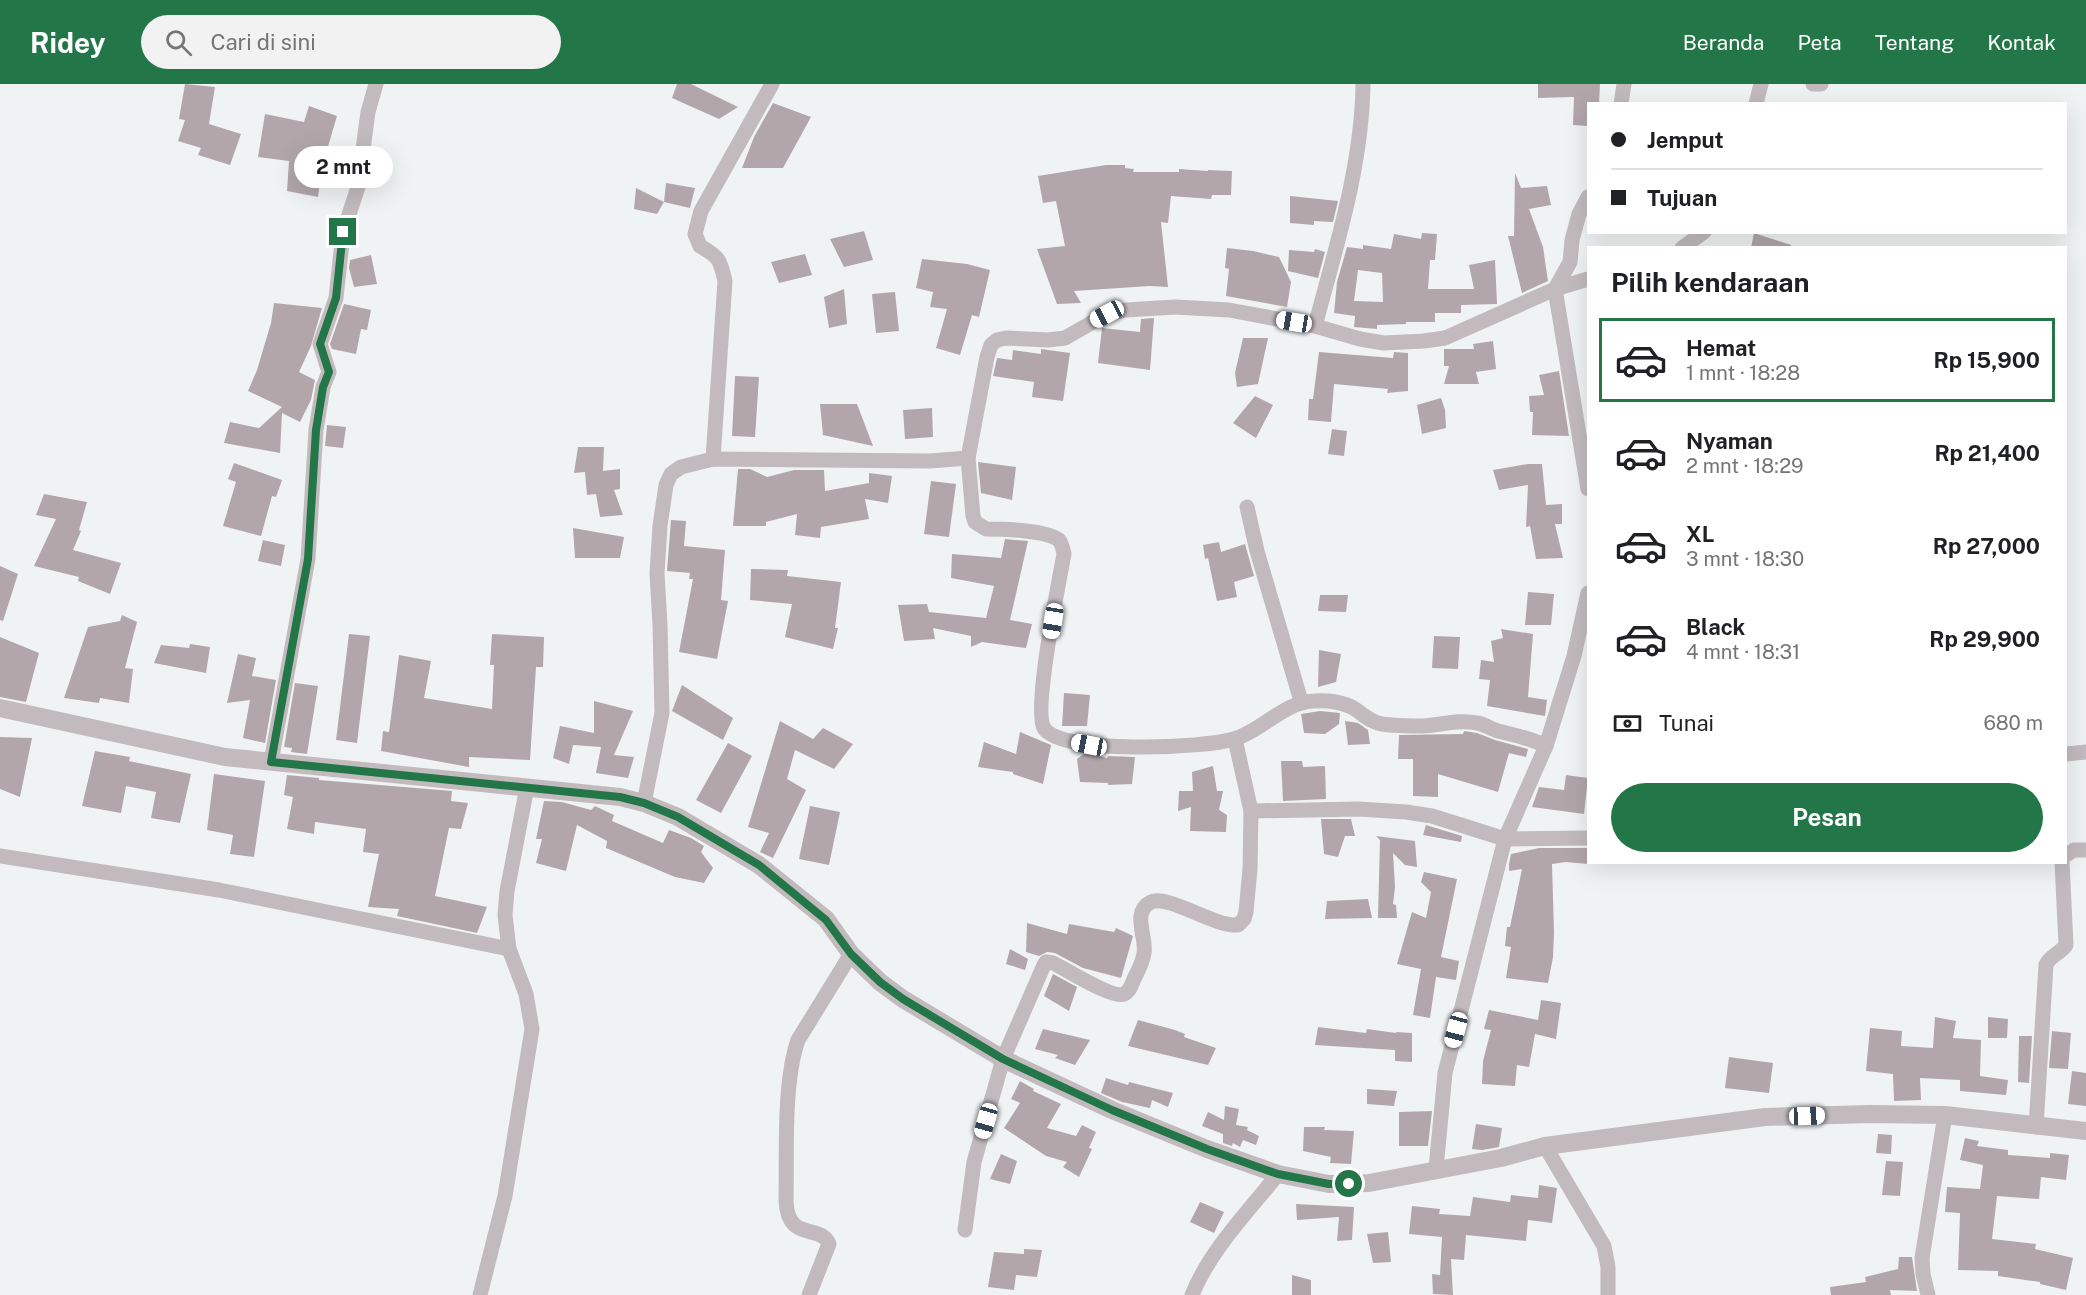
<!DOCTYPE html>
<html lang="id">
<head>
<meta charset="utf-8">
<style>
  body { margin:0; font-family:"Public Sans",sans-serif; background:#f2f2f2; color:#202124; height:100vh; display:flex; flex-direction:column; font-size:22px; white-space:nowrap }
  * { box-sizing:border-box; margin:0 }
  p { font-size:20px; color:#757577 }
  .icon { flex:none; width:33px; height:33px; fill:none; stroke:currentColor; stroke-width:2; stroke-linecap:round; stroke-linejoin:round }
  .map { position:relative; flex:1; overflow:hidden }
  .sheet { position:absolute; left:1587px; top:162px; width:480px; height:618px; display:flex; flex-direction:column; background:#fff; border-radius:0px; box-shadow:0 6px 24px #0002 }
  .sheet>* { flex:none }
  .top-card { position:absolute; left:1587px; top:18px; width:480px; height:132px; border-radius:0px; box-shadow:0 6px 24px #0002; display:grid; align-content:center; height:132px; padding:0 24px; background:#fff }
  .end { position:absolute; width:27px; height:27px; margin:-14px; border:8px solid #227648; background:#fff; box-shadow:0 0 0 3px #fff }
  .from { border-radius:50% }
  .bubble { position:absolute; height:42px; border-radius:21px; background:#fff; box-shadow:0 6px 24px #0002; font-size:20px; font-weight:700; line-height:42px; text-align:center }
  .car { position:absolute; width:18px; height:36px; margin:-18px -9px; border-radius:8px; box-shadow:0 0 4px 2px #0007; background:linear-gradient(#fff 24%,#345 0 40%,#fff 0 76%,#345 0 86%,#fff 0) }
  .top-card b { display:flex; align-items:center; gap:21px; height:57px; font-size:22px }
  .top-card b+b { border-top:2px solid #e0e0e0 }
  .top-card i { width:15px; height:15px; background:#202124 }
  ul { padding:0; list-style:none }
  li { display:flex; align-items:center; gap:18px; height:84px; margin:0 12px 9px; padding:0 12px; border:3px solid transparent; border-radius:0px }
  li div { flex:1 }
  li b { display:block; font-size:22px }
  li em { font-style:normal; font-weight:700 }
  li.current { border-color:#227648 }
  li>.icon { width:54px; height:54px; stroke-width:1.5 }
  h2 { padding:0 24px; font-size:27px; line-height:72px }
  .pay { display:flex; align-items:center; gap:15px; height:66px; padding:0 24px; font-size:22px }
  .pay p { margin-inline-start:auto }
  .primary-button { display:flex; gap:12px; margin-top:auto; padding:12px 24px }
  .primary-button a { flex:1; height:69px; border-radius:36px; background:#227648; color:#fff; font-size:24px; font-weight:700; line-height:69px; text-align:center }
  header { display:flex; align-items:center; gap:36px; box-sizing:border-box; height:84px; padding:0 30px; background:#227648; color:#fff }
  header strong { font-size:28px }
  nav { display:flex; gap:33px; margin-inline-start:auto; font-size:21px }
  .search { width:420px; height:54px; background:#f2f2f2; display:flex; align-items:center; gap:15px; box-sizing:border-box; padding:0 21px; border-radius:33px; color:#757577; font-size:22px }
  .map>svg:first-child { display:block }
  .building { fill:#b2a6ab; fill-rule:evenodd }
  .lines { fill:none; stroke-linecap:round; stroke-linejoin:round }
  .minor { stroke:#c2babd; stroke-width:15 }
  .tertiary { stroke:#c2babd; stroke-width:18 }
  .route { stroke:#227648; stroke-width:8 }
</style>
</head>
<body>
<header>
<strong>Ridey</strong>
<div class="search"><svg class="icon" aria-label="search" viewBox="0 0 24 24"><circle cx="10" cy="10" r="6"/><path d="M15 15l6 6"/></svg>Cari di sini</div>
<nav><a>Beranda</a><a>Peta</a><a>Tentang</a><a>Kontak</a></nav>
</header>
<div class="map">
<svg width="2086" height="1211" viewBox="0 0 2086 1211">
  <rect width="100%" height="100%" fill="#f0f3f4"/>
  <g class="building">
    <polygon points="185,0 215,3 209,40 241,50 230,81 198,71 201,64 178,57 185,36 179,35"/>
    <polygon points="677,0 691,0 738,23 719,35 672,14"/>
    <polygon points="1538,0 1600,0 1599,20 1588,20 1588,42 1573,41 1574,13 1538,14"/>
    <polygon points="773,19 811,33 783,84 742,84 754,53"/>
    <polygon points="309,22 337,32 322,83 318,113 287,107 289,77 258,73 265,30 304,38"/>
    <polygon points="1106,81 1125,81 1125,84 1134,85 1133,88 1179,88 1179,85 1208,87 1208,86 1232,87 1231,111 1212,111 1211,115 1171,112 1168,139 1161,138 1168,203 1150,202 1074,207 1081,219 1057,220 1037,165 1065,162 1056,117 1043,119 1038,92"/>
    <polygon points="1515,89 1521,104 1547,102 1551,121 1529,125 1543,163 1548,197 1522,209 1508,152 1514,152"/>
    <polygon points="666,99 695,104 690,124 664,118"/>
    <polygon points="636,104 664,118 657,130 634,125"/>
    <polygon points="1290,112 1338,117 1333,138 1314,137 1314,141 1290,139"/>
    <polygon points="864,147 873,176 844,183 830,155"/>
    <path d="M1422 149 1437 150 1435 176H1430L1428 205H1474L1469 181 1495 176 1497 220 1461 221V229H1435V238H1406V240L1377 241V245L1354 243 1355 232 1334 229 1337 198 1347 163 1363 165V161L1391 165 1394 150 1421 155ZM1358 186 1382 189 1383 218 1354 217Z"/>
    <polygon points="1754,149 1791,161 1791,164 1751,164"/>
    <polygon points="1227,164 1253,167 1279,173 1291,198 1287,223 1226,212 1229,185 1225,184"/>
    <polygon points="1315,165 1325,168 1318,194 1288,187 1289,166 1314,168"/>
    <polygon points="805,170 812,191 779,199 771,178"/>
    <polygon points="371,171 377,200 354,203 349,184 350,176"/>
    <polygon points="922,175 967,180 990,186 979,233 972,231 960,271 936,264 947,225 930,223 933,208 916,204"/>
    <polygon points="844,205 847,240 829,244 824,213"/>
    <polygon points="895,208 899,247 876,249 872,210"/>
    <polygon points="274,219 322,224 311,262 299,288 315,296 311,316 300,338 282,329 280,369 224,359 230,338 259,344 282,323 248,307 257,286 271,239"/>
    <polygon points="344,220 371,226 367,246 361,245 356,270 332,265 330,260"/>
    <polygon points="1154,234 1150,286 1098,279 1102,244 1140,248 1141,235"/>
    <polygon points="1243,254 1268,254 1258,300 1237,303 1235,289"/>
    <polygon points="1493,257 1496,285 1476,288 1479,300 1444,300 1449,282 1444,282 1444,265 1474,265 1473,260"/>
    <polygon points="1041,265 1070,269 1063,317 1032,313 1034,298 993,292 997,274 1012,276 1013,266 1041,270"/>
    <polygon points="1319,268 1393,274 1394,268 1408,269 1408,307 1387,309 1388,305 1334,300 1331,338 1308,336 1309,315 1313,315"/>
    <polygon points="1559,287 1569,352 1532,351 1533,328 1530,328 1529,312 1544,311 1539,291"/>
    <polygon points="735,292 759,293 755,353 732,352"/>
    <polygon points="1255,312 1273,321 1256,354 1233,339"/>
    <polygon points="1441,314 1445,326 1446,344 1422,350 1417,321"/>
    <polygon points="820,320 857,320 873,362 823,351"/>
    <polygon points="932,324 933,353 905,355 903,326"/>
    <polygon points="327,341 346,343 343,364 325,362"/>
    <polygon points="1332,345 1347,347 1344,372 1328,370"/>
    <polygon points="578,363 604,363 603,387 620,385 620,405 614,406 623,431 600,433 596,410 587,411 585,388 574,389"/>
    <polygon points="978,378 1016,383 1012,416 981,409"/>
    <polygon points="234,379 282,396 276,413 272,412 261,452 223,442 236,398 228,395"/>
    <polygon points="1528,380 1542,380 1546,421 1562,420 1562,440 1555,440 1563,474 1536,475 1530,442 1526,443 1528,401 1499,406 1493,386"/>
    <polygon points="738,385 750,385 767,393 794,386 824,386 825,407 869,399 869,389 892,392 888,419 865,415 869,435 821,443 820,454 795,451 797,430 766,438 766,442 733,442"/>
    <polygon points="931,397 956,400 949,453 924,450"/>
    <polygon points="44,410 87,418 79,446 81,447 73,466 121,479 110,510 78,497 79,493 34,482 56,435 36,431"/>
    <polygon points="671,436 686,437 684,462 725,466 721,516 728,517 717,575 679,568 693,495 689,495 690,489 667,487"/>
    <polygon points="573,444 624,453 620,474 575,474"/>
    <polygon points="1005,455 1028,457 1010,536 1032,540 1026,564 982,558 971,563 971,552 933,544 935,555 904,557 898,521 927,520 929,528 986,534 994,502 951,494 952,470 1001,474"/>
    <polygon points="263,456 285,461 281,482 258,477"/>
    <polygon points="1219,458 1221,468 1245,460 1254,492 1234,498 1237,513 1217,517 1208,474 1205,475 1203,461"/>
    <polygon points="0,482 18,490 3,537 0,536"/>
    <polygon points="751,485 788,486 787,492 841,498 835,544 838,544 833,565 785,553 792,520 750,516"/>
    <polygon points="1528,508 1554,510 1551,541 1525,541"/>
    <polygon points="1320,511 1348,511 1346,528 1318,527"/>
    <polygon points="122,531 137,538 125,584 133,585 129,619 100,614 99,619 64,614 88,543 120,537"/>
    <polygon points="1501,545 1533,550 1528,613 1547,616 1545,632 1487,622 1490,596 1479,595 1481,576 1494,578 1491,557 1503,554"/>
    <polygon points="349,550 370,552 357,659 336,656"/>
    <polygon points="492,550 544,553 543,583 536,583 530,676 469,673 469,683 381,667 383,647 389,648 399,571 431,577 424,614 492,625 494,581 490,581"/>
    <polygon points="1434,552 1460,553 1458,585 1432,584"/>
    <polygon points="0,553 39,569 26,618 0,613"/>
    <polygon points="190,560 210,563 206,589 154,579 161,561 189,564"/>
    <polygon points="1319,566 1341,570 1336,598 1318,603"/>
    <polygon points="238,570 256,574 252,592 276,596 265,659 243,654 250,616 227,619"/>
    <polygon points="295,599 318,602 307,670 291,668 292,664 284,663"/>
    <polygon points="682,601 733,634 723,656 672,627"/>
    <polygon points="1064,609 1090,611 1087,642 1062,642"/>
    <polygon points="594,617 633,627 614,671 634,673 628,694 596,689 601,663 573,661 569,680 553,674 560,642 594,649"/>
    <polygon points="1320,627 1340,629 1339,640 1325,650 1304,649 1301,630"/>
    <polygon points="780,637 813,655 823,644 853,660 834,685 795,666 787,695 806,706 773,774 760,768 769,749 748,743"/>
    <polygon points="1345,637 1358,639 1368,646 1370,660 1348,661"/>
    <polygon points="1464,647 1477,649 1495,656 1528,665 1526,673 1509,669 1498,708 1438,690 1438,713 1413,712 1413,675 1398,675 1399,651 1463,650"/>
    <polygon points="1020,648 1051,661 1043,700 1013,690 1013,688 978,683 984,658 1016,670"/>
    <polygon points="0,653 32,654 20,713 0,705"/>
    <polygon points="728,659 752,672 721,729 696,716"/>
    <polygon points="95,667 130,673 129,677 191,690 180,739 151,734 156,708 126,702 121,729 82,722"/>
    <polygon points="1085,669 1107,674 1108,672 1135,673 1132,700 1108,701 1108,699 1080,698 1077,675"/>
    <polygon points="1281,677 1302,677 1303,683 1325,682 1326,715 1283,717"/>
    <polygon points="1213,682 1217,707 1223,707 1219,726 1227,731 1226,748 1190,747 1191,723 1178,727 1179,707 1193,707 1192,688"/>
    <polygon points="214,690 265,697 254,773 230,770 233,751 207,746"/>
    <polygon points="287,691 319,694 319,696 452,707 451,717 468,719 461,745 449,744 435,812 487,823 477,849 397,832 399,825 368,823 379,770 363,768 366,745 315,738 314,750 287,745 293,713 284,711"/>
    <polygon points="1566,691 1588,694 1584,730 1532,723 1539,703 1564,706"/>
    <polygon points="544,717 562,718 591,726 595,722 614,731 612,737 663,759 669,746 691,754 704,762 701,768 713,784 704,799 675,793 606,764 607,757 577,741 566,787 536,779 542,755 536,755"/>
    <polygon points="810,722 840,728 829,781 799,775"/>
    <polygon points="1321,735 1351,735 1355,752 1345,752 1338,773 1324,770"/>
    <polygon points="1426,741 1462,752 1461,758 1423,751"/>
    <polygon points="1376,752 1415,757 1417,783 1405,781 1393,769 1395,803 1393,820 1396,821 1397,834 1378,834 1380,756"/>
    <polygon points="1539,764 1588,764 1588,780 1566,778 1552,780 1554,849 1553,873 1548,899 1506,894 1511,863 1505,862 1507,843 1510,843 1522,785 1509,787 1509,780 1511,770"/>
    <polygon points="1424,788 1457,795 1441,873 1459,877 1456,896 1436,893 1430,934 1413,931 1421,885 1397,880 1412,828 1426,834 1431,808 1421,798"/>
    <polygon points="1368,815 1372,834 1325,835 1327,817"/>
    <polygon points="1027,839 1067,850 1069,840 1114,848 1116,844 1133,852 1121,894 1083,884 1055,869 1047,868 1039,872 1026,868"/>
    <polygon points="1010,865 1028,875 1025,886 1006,880"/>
    <polygon points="1053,890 1077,903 1069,927 1044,912"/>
    <polygon points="1541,916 1561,919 1556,955 1535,950 1529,983 1517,981 1515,1002 1482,1000 1483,977 1491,946 1484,945 1489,926 1538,936"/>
    <polygon points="1935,933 1956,937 1953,954 1981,956 1980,992 2008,996 2006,1011 1960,1007 1960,996 1920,994 1921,1016 1894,1017 1893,990 1866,987 1870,944 1902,947 1901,962 1933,964"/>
    <polygon points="1988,933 2008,935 2007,954 1988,954"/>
    <polygon points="1138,936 1175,946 1185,950 1184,953 1216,964 1208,981 1128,962"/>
    <polygon points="1318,943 1366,949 1367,945 1396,949 1396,948 1412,949 1412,978 1395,977 1395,966 1315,961"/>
    <polygon points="1043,945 1090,956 1075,981 1055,974 1058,971 1035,965"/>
    <polygon points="2052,947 2071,949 2068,985 2049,984"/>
    <polygon points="2019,952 2032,952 2029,999 2018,998"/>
    <polygon points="1729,973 1773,979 1769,1009 1725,1004"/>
    <polygon points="2072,987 2086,989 2086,1022 2068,1020"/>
    <polygon points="1106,994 1128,1001 1129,998 1173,1009 1168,1023 1152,1016 1150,1024 1122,1018 1101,1009"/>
    <polygon points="1020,997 1034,1005 1033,1007 1061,1020 1047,1044 1076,1052 1082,1041 1096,1048 1089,1064 1092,1065 1079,1093 1063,1083 1067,1078 1046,1072 1004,1044 1020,1019 1011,1015"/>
    <polygon points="1367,1005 1397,1007 1394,1022 1367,1020"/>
    <polygon points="1225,1022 1239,1025 1236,1041 1248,1043 1247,1046 1259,1052 1256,1061 1243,1056 1240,1063 1233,1059 1232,1062 1223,1059 1223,1050 1202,1042 1208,1028 1224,1036"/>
    <polygon points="1432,1027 1428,1062 1399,1062 1399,1028"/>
    <polygon points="1476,1040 1502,1044 1499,1063 1482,1066 1472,1065"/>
    <polygon points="1304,1043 1325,1043 1324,1046 1354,1047 1351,1080 1330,1079 1331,1073 1303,1067"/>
    <polygon points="1878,1050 1892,1051 1891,1070 1876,1069"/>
    <polygon points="1965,1054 1979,1057 1977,1062 2008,1066 2008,1071 2050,1074 2050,1069 2069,1071 2066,1096 2041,1093 2039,1115 1997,1112 1992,1155 2036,1160 2035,1165 2073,1174 2066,1206 2040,1200 2040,1198 1998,1192 1998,1187 1958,1186 1960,1129 1945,1128 1947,1103 1980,1105 1983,1081 1960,1076"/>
    <polygon points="1001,1070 1017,1077 1010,1100 990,1095"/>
    <polygon points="1886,1077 1903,1078 1900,1112 1882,1111"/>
    <polygon points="1539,1101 1557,1104 1552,1139 1528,1136 1526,1157 1466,1151 1464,1176 1451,1175 1453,1211 1433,1210 1432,1190 1440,1191 1442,1153 1409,1150 1412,1122 1440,1125 1439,1130 1470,1132 1473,1113 1510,1118 1511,1111 1538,1114"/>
    <polygon points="1200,1118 1224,1128 1214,1149 1190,1138"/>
    <polygon points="1296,1120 1354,1123 1352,1156 1337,1157 1339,1133 1297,1136"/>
    <polygon points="1388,1148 1391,1178 1373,1179 1367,1150"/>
    <polygon points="1024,1165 1042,1166 1037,1193 1016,1191 1014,1206 988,1203 994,1168 1024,1170"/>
    <polygon points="1899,1173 1912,1173 1917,1207 1890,1206 1891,1211 1831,1211 1830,1203 1866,1198 1865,1193 1898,1185"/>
    <polygon points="1292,1191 1311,1196 1311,1211 1292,1211"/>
  </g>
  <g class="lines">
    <g class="minor">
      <polyline points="1813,0 1821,0"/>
      <polyline points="1621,20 1624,0"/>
      <polyline points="1756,20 1761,0"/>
      <polyline points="1588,113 1579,130 1572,156 1570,178 1555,205 1588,405"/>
      <polyline points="1682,164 1704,148"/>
      <path d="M1315 242C1336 163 1362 82 1363 0"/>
      <path d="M713 375 725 197C720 175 719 173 700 162L695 150 701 127 772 0"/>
      <polyline points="1247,423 1257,467 1301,617"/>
      <polyline points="1235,655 1251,727 1358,725 1406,728 1432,732 1505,755 1588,754"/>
      <path d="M1546 662C1530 654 1515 651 1498 647 1491 645 1484 640 1477 639 1460 635 1440 641 1423 642 1410 642 1395 642 1382 640 1370 638 1364 631 1355 625 1344 618 1327 616 1315 617 1285 617 1262 647 1234 655 1205 664 1061 671 1044 644 1033 627 1059 497 1064 470 1063 465 1062 460 1059 456 1046 446 1002 445 986 445L975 438 973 432 968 374 987 273 991 261 997 256 1006 254 1048 256 1065 254 1107 230 1126 226 1175 223 1229 226 1315 242 1360 255 1384 259 1424 257 1445 254 1555 205 1588 195"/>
      <polyline points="2066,670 2086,668"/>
      <polyline points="271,678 308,475 316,346 323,303 329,288 320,260 336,214 343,149 358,103 368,28 376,0"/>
      <polyline points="644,719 662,629 660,541 657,489 660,442 666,401 671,390 681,383 713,375 930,377 968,374"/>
      <polyline points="2066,771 2074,766 2086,766"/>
      <polyline points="0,772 219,806 509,865"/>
      <path d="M2036 1043 2046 881C2050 871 2060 870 2066 861L2062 778"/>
      <polyline points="1545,1062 1604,1162 1608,1183 1608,1211"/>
      <polyline points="1436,1085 1445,989 1505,755 1546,662 1574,572 1588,509"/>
      <path d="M965 1146 974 1078 1003 975 1044 881 1046 878 1053 879C1066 885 1112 915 1124 910 1130 907 1132 900 1134 895 1138 887 1143 878 1144 869 1147 853 1131 828 1151 818 1168 810 1214 843 1238 841L1244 835 1246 828 1250 785 1251 727"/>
      <polyline points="480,1211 505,1112 532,945 526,910 509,865 505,831 507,807 527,703"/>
      <path d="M809 1211 829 1160C820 1139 788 1159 786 1117 787 1071 783 999 798 956L851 870"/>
      <path d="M1192 1211C1210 1166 1248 1128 1278 1090"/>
      <polyline points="1928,1211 1923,1190 1922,1174 1945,1031"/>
    </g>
    <polyline class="tertiary" points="0,624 225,673 620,713 644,719 678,733 759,781 826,835 851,870 880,898 903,915 1003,975 1112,1026 1207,1065 1278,1090 1329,1100 1369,1099 1501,1074 1545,1062 1765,1033 1870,1030 1945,1031 2086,1047"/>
  </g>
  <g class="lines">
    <polyline class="route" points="343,148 336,214 320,260 329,288 323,303 316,346 308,475 271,678 620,713 644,719 678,733 759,781 826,836 851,870 880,898 903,915 1003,975 1112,1026 1207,1065 1278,1090 1329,1100 1349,1100"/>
  </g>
</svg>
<i class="end from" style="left:1349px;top:1100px"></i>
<i class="end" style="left:343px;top:148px"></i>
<div class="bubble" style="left:294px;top:62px;width:99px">2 mnt</div>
<i class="car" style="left:1107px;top:230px;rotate:242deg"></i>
<i class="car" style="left:1294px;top:238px;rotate:280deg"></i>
<i class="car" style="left:1053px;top:537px;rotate:189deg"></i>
<i class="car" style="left:1089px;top:661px;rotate:281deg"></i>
<i class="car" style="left:1456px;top:946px;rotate:195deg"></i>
<i class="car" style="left:1807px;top:1032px;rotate:88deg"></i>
<i class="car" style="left:986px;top:1037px;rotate:196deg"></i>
<div class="top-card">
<b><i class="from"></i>Jemput</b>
<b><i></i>Tujuan</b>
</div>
<section class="sheet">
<h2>Pilih kendaraan</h2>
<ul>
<li class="current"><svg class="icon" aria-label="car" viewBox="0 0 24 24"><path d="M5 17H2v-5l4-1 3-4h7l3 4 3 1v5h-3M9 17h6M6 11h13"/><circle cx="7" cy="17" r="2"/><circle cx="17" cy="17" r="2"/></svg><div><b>Hemat</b><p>1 mnt · 18:28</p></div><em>Rp 15,900</em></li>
<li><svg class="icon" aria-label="car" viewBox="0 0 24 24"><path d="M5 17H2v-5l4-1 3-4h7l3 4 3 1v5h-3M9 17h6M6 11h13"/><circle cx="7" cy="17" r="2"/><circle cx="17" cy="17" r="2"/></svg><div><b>Nyaman</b><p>2 mnt · 18:29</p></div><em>Rp 21,400</em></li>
<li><svg class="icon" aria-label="car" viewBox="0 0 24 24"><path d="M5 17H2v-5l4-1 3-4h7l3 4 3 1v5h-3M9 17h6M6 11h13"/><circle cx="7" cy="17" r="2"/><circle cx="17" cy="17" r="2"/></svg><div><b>XL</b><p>3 mnt · 18:30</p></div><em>Rp 27,000</em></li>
<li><svg class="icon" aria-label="car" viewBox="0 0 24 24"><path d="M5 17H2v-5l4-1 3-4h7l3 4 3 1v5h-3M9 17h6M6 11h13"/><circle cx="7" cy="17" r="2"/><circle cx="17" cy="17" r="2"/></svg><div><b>Black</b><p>4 mnt · 18:31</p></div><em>Rp 29,900</em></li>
</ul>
<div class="pay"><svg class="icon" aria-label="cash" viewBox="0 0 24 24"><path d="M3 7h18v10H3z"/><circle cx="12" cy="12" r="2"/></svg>Tunai<p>680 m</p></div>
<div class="primary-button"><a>Pesan</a></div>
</section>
</div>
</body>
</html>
